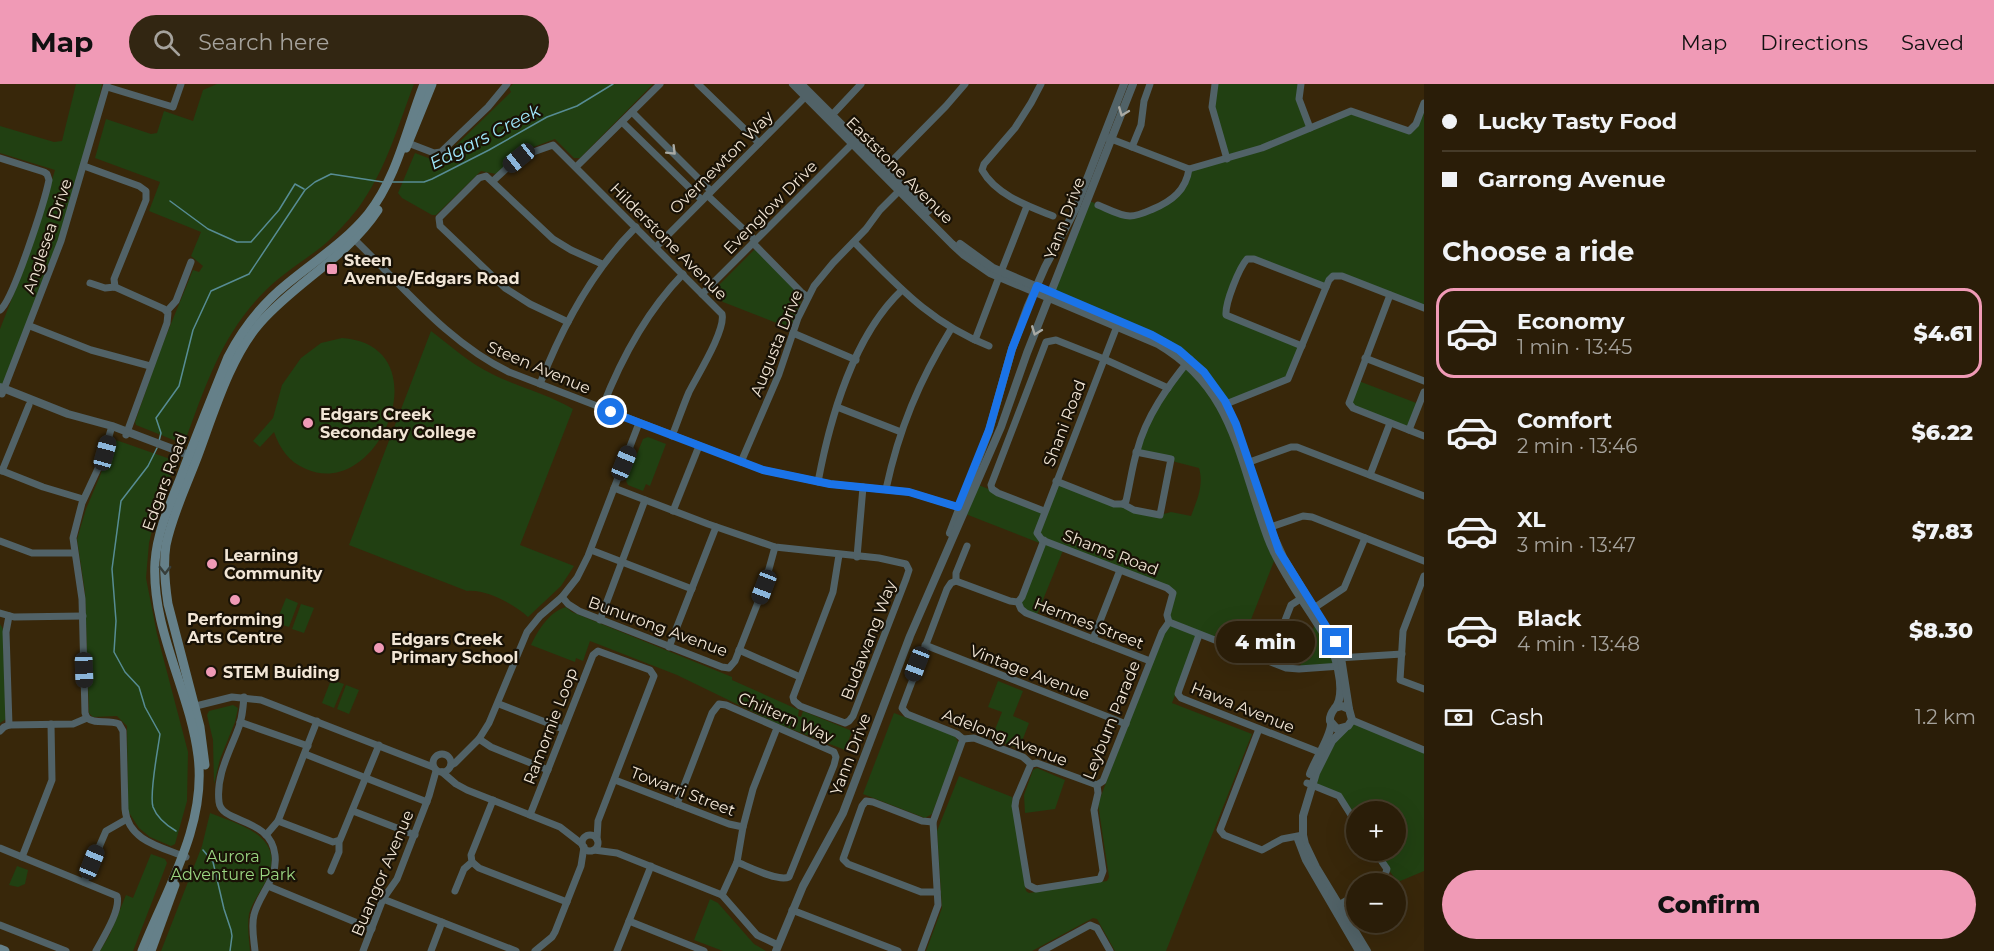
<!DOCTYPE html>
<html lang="en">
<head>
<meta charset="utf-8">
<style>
  body { margin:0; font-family:Montserrat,sans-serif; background:#322612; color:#f1f3f6; height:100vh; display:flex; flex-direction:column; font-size:22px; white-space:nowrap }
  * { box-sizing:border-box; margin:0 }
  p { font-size:20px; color:#a5a29c }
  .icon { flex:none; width:33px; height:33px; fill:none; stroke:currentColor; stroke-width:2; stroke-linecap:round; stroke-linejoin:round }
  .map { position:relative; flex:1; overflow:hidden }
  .sheet { display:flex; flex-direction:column; background:#2a1d08; width:570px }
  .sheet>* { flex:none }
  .guide { display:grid; align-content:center; height:132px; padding:0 18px; background:#2a1d08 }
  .buttons { position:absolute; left:1346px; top:717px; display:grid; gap:12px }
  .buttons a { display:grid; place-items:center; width:60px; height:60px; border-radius:50%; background:#2a1d08; box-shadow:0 6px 24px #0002,0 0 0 2px #463b29; font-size:30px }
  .end { position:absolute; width:27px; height:27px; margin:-14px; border:8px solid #1a73e8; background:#fff; box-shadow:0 0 0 3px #fff }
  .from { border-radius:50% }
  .bubble { position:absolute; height:42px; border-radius:21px; background:#2a1d08; box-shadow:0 6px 24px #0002,0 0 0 2px #463b29; font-size:20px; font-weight:800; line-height:42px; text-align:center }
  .car { position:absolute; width:18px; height:36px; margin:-18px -9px; border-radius:8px; box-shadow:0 0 4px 2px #0007; background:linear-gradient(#222 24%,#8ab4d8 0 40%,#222 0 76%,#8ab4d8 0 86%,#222 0) }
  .guide b { display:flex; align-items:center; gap:21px; height:57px; font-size:22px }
  .guide b+b { border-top:2px solid #463b29 }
  .guide i { width:15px; height:15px; background:#f1f3f6 }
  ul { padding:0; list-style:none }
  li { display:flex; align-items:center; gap:18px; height:90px; margin:0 12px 9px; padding:0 6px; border:3px solid transparent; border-radius:18px }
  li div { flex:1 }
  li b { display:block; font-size:22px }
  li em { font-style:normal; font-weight:800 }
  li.active { border-color:#f09ab6 }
  li>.icon { width:54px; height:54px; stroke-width:1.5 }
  h2 { padding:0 18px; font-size:27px; line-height:72px }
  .pay { display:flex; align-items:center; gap:15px; height:66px; padding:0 18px; font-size:22px }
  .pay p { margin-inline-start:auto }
  .primary-button { display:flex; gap:12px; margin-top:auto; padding:12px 18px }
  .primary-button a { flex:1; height:69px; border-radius:36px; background:#f09ab6; color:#111; font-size:24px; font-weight:800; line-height:69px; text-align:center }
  header { display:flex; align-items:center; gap:36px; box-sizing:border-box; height:84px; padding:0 30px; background:#f09ab6; color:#111 }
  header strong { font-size:28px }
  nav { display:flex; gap:33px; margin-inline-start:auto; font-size:21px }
  .search { width:420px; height:54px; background:#322612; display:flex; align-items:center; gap:15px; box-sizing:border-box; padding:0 21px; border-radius:33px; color:#a5a29c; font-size:22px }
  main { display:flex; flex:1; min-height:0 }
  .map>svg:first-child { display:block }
  .green { fill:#214012 }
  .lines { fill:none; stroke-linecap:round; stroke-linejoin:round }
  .stream { stroke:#578c94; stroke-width:1.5 }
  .minor { stroke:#516267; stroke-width:7 }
  .tertiary { stroke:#516267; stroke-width:8 }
  .secondary { stroke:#658089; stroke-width:9 }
  .oneway { stroke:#a9aaa4 }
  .oneway2 { stroke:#373e3a }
  .route { stroke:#1a73e8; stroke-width:8 }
  .poi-dot { fill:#f09ab6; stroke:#191206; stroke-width:2 }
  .labels { text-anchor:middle; stroke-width:4.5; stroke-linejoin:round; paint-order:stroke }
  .street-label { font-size:16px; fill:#f1e5d5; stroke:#191206 }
  .poi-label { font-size:16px; font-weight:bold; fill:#f1e5d5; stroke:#191206; text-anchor:start }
  .park-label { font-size:16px; fill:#9ad581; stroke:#191206 }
  .water-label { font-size:18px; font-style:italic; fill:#9fe7fb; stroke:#191206 }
</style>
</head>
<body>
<header>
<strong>Map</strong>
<div class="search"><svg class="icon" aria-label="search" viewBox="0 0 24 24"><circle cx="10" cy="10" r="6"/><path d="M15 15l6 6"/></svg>Search here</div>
<nav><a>Map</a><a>Directions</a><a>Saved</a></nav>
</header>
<main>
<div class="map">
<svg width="1424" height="867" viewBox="0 0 1424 867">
  <rect width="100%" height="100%" fill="#38270a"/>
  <g class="green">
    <path d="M76 0H102C82 107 39 206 0 307V245L29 171 55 86 0 69V42L54 58 62 57Z"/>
    <path d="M217 0H414C399 39 387 82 363 117 355 130 332 155 320 164 302 178 282 190 266 206 222 249 206 301 185 357L181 359 136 341 135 338 159 269 193 186 199 188 203 182 191 172 201 148 149 127 160 98 95 74 106 35 151 50 157 49 164 27 193 37 203 6Z"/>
    <polygon points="513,0 653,0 580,74 574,74 555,55 520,68 496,90 481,87 436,131 432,131 402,114 398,109 415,69 439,78 511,8 509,4"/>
    <path d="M1215 0H1301L1299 8 1310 44 1348 28 1409 47 1424 19V224L1337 191 1326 203 1254 175 1244 178 1226 231 1302 262 1291 291 1226 320C1215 303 1204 287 1188 273 1153 244 1094 226 1051 209L1087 116 1127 132 1172 116 1189 85 1227 75 1212 23Z"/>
    <polygon points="754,166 756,166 801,212 802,215 791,242 787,243 723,218 712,208"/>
    <path d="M431 247C451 262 469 279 492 290 518 303 548 310 573 325L520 461 574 482 561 502 528 533C514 520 486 505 467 507L349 461Z"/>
    <path d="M342 254C443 261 380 418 306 385 289 378 280 365 274 348L260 363 253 357 273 334 282 301 301 274 321 259Z"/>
    <path d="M1186 279 1215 312 1276 472 1239 566 1169 538 1172 507 1064 464 1036 533 1024 528 1018 518 1042 460 963 429 976 400 1044 427 1056 397 1114 420 1160 431 1171 428 1191 432C1197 416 1204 401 1199 384 1178 379 1158 373 1136 368L1145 344Z"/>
    <polygon points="1356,296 1419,320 1409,346 1353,324 1350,313"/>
    <polygon points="648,353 666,360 650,402 646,400 643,407 628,401 626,397 643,355"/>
    <polygon points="116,356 173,376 175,381 156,430 149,459 146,494 157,550 188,668 187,717 175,760 171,762 150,753 139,744 128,727 127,642 117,632 93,633 89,629 85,508 77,455 86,425 100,392 112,358"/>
    <polygon points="286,514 298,519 289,543 276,539"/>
    <polygon points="301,520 314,524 304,549 292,545"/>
    <path d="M566 523 572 528 732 593V596L799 626 798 632 801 633 803 627 852 647 845 666 776 639 677 591 590 557 583 577 576 574 575 578 531 561C538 546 550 527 566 523Z"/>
    <polygon points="1316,537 1338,582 1299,585"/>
    <polygon points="1169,539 1198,551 1172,619 1252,650 1166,867 1115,867 1097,835 1093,834 1032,867 926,867 942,824 937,747 959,692 1012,713 1026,807 1029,809 1107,797 1109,793 1098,720 1164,545"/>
    <polygon points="0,540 3,545 6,635 0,639"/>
    <polygon points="331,596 344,600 334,624 322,619"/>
    <polygon points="998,597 1023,607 1013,632 1029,639 1019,665 996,656 998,650 994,648 1002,628 988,623"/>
    <polygon points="346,601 359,606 349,630 337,625"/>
    <polygon points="233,621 238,624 235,638 220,675 214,700 213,656 207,631 209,627"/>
    <polygon points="894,629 955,652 959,660 932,730 925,734 863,710"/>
    <polygon points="1352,636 1424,666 1424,787 1398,798 1374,767 1395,766 1395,728 1356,728 1356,739 1344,718 1313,700 1324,670"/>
    <polygon points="1037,684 1065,696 1055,725 1025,729 1024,711 1033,686"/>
    <path d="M210 729C237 740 285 751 268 792 263 805 253 816 249 830 247 842 249 855 250 867H161L202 762Z"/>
    <polygon points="151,770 165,775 167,779 133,867 100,867 110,850 126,811 133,814"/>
    <polygon points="17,782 28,786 25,800 18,803 9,801"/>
    <polygon points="710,815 718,819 754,860 766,867 723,867 694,856"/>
  </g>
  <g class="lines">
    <g class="stream">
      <polyline points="391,98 424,98 432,95 489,66 547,33 577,22 613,0"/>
      <polyline points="170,117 208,145 237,158 251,158 279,126 295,100 304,105"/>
      <polyline points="159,357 161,349 156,334 179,302 193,246 211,207 249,190 305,106 315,98 331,90 383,98"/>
      <path d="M157 364 148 382 121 417 112 485 116 537 114 568 125 588 139 603 145 623 160 650C158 665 149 710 153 723 157 734 166 741 176 747"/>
      <polyline points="203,766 213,778 224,825 231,846 232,852 230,867"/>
    </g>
    <g class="minor">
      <polyline points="698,0 759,59"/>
      <path d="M1041 0 1031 19 1015 44 984 80 982 86C996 111 1028 122 1053 132"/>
      <polyline points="1215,0 1212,23 1227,75"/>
      <polyline points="1301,0 1299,15 1310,44"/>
      <polyline points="107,3 173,23 181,0"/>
      <polyline points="632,28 711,107"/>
      <polyline points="832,31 861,0"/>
      <polyline points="622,38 702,116"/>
      <polyline points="1106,53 1189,85 1262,64 1351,27 1409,47 1416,40 1424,19"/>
      <polyline points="408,59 434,69 441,68 488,23 507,0"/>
      <polyline points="1132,63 1141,41 1144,17 1150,0"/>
      <path d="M0 74 44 88 47 90 49 96C45 116 13 217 0 226"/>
      <polyline points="84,82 139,102 146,107 146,116 114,195 115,203"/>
      <polyline points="576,83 660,0"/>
      <polyline points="885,84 946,22 965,0"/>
      <path d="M493 97 519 73 553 61 722 230C726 246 697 292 689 308 683 322 678 337 672 352"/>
      <polyline points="707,111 755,156"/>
      <path d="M1098 121C1108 125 1120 132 1130 132 1138 132 1146 128 1153 125 1172 117 1186 106 1189 85"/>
      <path d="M355 156C404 203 447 258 509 288L763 386 830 400 909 408 958 423"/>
      <path d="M854 158C897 201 930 239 989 262"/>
      <polyline points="753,159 801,208 808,213"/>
      <polyline points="656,163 805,13"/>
      <polyline points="1001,188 1027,122"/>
      <polyline points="90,199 105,204 115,203 164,225 168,229 167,239 126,351"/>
      <polyline points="702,210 855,57"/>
      <polyline points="1390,211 1349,319 1353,324 1424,352"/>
      <polyline points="167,227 176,217 191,178"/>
      <polyline points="568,238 530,220 505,204 440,142 439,134 479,94 486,92 553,155 571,166 602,180"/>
      <polyline points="30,242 91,266 150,282"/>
      <polyline points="793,249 856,276"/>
      <polyline points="975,256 999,193"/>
      <path d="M1302 262 1226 231C1225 219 1239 184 1247 175H1254L1326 203"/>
      <polyline points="1365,274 1424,297"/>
      <path d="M540 300C562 243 592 187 636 143"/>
      <polyline points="2,310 61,157 107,0"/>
      <polyline points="1221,322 1288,295 1329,196 1333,192 1342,192 1424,224"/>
      <polyline points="837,323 901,348"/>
      <path d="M602 324C621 275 646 228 683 190"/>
      <polyline points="1409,346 1424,308"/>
      <polyline points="741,378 779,290 798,234 814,202 833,179 866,145 880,126 899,107"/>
      <polyline points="1244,380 1291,363 1297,363 1424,412"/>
      <polyline points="0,386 43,403 83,415"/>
      <polyline points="2,387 29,321"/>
      <polyline points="1370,391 1390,339"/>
      <polyline points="1056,397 1114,420 1123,420 1134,426 1160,431 1171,375 1136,368"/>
      <path d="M818 398C830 334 854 251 902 206"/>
      <polyline points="614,404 708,440 775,463 879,474 906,480 909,486 906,495 853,632 849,637 845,639 800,622 794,617 793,613 833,508 839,471"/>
      <path d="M886 405C899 345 919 297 951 245"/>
      <path d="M1123 420 1126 417C1130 400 1132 383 1137 367 1146 332 1168 302 1190 275"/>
      <polyline points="673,427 699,362"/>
      <polyline points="1044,427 998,409 992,405 991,401 1046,258 1056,256 1104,275 1168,304"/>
      <polyline points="1265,445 1303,432 1312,433 1424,477"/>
      <polyline points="0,457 32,469 74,469"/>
      <polyline points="591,466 692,505"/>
      <polyline points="857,473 863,403"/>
      <polyline points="1424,492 1403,547 1400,596 1424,605"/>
      <polyline points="956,497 1010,517 1018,518 1021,525 1026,529 1150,577"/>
      <polyline points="956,497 951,499 947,505 902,624 907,630 957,650 963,655"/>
      <polyline points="956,497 956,489 967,462"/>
      <polyline points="562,513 568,520 579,527 722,583 729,584 735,577 764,503 775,463"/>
      <polyline points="1018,518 1022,513 1044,456"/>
      <polyline points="1311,526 1344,504 1365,454"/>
      <polyline points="0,529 14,533 83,532"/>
      <polyline points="600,536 645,416"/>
      <polyline points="1169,538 1286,584 1299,585 1341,582"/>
      <polyline points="1199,551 1179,606 1178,610 1181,614 1324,670"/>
      <polyline points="1093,555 1120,486"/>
      <polyline points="925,561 1126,640"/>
      <polyline points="669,563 716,443"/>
      <polyline points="739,566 800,593"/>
      <polyline points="1338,574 1402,570"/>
      <polyline points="1269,577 1291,521 1302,514"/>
      <path d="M244 613C243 625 242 637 237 648 228 671 216 693 219 718 221 740 271 733 275 771 278 795 259 810 254 831 251 842 254 856 255 867"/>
      <polyline points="499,620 563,645"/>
      <polyline points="192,623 232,613 261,616 433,683"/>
      <polyline points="87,634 85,629 82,515 73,454 82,419 102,376 112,342"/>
      <polyline points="1352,636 1424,666"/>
      <polyline points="240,638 308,662"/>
      <polyline points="9,641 6,548 9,532"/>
      <polyline points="1259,645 1220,746 1224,751 1262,766 1282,755 1303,751"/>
      <path d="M0 647 4 643 9 641 73 640 87 634C96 641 108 635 119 640L123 647 125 725C128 757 161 763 186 773"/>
      <polyline points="479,655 491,663 548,686"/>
      <polyline points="963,655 974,654 1023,673 1031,680 1037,679 1097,701"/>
      <circle cx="442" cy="679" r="9"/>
      <polyline points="305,670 366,694"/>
      <polyline points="1031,680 1016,715 1015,722 1028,801 1036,805 1100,795 1103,787 1094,726 1098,709 1097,701 1103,697 1162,548 1169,538 1167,531 1173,509 1167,504 1042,456 1037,449 1119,237"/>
      <polyline points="451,681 455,679 479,655 489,639 527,548 540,532 562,513 577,494 588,472 639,339"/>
      <polyline points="442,688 456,700 467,706 560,743 582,760"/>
      <polyline points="366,694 427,718"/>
      <polyline points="615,696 729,740 743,743 737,778 722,811"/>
      <polyline points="1307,699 1339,712 1356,739"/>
      <path d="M677 720 712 629 719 620 726 621 834 668 836 673 834 681 789 793C778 798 749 783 737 778"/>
      <polyline points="353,727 415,751"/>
      <polyline points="530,731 593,571 598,567 650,586 654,592 598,737 597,755"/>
      <polyline points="278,737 333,758 340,756 379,661"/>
      <polyline points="933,738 922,737 873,718 866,717 862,722 843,775 848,780 921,808 937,808"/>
      <polyline points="743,743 753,705 777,644"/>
      <polyline points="266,751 278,737 317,637"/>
      <circle cx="590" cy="759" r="8"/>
      <path d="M0 764 117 812C121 826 103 854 96 867"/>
      <polyline points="594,766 617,769 722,811 757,851 778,861"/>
      <polyline points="22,773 52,696 51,640"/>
      <polyline points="472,778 479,784 567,818"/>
      <polyline points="331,787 339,768 339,757"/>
      <polyline points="84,798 106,747 127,735"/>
      <polyline points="1374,800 1384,794 1387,785 1374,766"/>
      <polyline points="268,802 372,845"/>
      <polyline points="455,807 464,785 472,778 471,771 493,716"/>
      <polyline points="383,815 516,867"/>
      <polyline points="1335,823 1356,811"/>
      <polyline points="792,826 898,867"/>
      <polyline points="629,837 704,867"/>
      <polyline points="0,841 66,867"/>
      <polyline points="363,867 383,815 397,795 429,712 436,687"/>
      <polyline points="431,867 442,838"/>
      <polyline points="535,867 552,853 555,848 581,782 584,763"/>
      <polyline points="617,867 651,782"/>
      <polyline points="921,867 938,821 933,738 963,655"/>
      <polyline points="1042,867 1090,841 1097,844 1110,867"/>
    </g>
    <g class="tertiary">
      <path d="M793 0 952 160 964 171 990 189 1158 260C1226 300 1236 358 1259 428 1263 440 1267 454 1273 466 1289 501 1314 531 1332 564 1337 579 1343 601 1339 616 1337 625 1329 627 1330 637L1337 645 1348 642 1352 636 1349 625 1342 622 1335 624"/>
      <polyline points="801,0 928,127"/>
      <polyline points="960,160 993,184 1054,210"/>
      <polyline points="0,303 68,330 112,342 194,373"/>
      <polyline points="950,449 989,347 1012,265 1028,222 1045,183 1075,126 1124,0"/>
      <polyline points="1273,451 1283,473 1340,567 1349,625"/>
      <polyline points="1345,644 1332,657 1316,689 1303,732 1303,751 1305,760 1316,783 1367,867"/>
      <path d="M1310 690C1315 676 1331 652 1331 640"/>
      <polyline points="1298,755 1306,776 1359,867"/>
      <polyline points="776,867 803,802 843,729 910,552 1001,343 1027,269 1133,0"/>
    </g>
    <g class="secondary">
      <polyline points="406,64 432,0"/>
      <path d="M205 681 200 643 168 520C165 500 163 480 166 461 172 432 185 405 195 379 212 335 229 274 260 239 297 197 346 174 378 126"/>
      <polyline points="0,865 5,867"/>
      <path d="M142 867C166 806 207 741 198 672 190 607 151 545 155 478 157 449 169 422 180 395 195 354 212 313 228 273 243 244 263 219 288 199 316 176 345 158 368 130 397 94 407 43 424 0"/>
      <polyline points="151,867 175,801"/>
    </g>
  </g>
  <defs><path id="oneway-chevron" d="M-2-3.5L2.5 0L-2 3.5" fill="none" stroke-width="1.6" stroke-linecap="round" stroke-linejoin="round" transform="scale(1.5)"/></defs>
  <g class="oneway">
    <use href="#oneway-chevron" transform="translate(1123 28) rotate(111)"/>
    <use href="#oneway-chevron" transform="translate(672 67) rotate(45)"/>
    <use href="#oneway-chevron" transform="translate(1036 247) rotate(111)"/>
  </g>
  <use class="oneway2" href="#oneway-chevron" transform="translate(165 486) rotate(89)"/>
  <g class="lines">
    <polyline class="route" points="611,328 763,386 830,400 909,408 958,423 989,346 1012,265 1037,202 1152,251 1179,266 1204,288 1225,317 1236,340 1279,467 1336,558"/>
  </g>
  <g class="poi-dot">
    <rect x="326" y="179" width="12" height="12" rx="3"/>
    <circle cx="308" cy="339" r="6"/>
    <circle cx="212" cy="480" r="6"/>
    <circle cx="235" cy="516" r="6"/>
    <circle cx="379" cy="564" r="6"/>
    <circle cx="211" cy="588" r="6"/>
  </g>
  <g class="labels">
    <g class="street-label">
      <text transform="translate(721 78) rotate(-45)" y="6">Overnewton Way</text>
      <text transform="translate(900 86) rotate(45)" y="6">Eaststone Avenue</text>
      <text transform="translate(770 123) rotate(-45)" y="6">Evenglow Drive</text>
      <text transform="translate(1064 134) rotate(-69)" y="6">Yann Drive</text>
      <text transform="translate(47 152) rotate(-71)" y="6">Anglesea Drive</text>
      <text transform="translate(669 157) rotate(45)" y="6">Hilderstone Avenue</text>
      <text transform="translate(776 259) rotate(-68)" y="6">Augusta Drive</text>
      <text transform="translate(539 283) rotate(23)" y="6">Steen Avenue</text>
      <text transform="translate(1064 339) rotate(-69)" y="6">Shani Road</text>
      <text transform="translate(164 398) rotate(-70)" y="6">Edgars Road</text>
      <text transform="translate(1111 468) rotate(21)" y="6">Shams Road</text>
      <text transform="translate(1089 539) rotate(21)" y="6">Hermes Street</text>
      <text transform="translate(658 542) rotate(20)" y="6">Bunurong Avenue</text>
      <text transform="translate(868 556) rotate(-69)" y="6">Budawang Way</text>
      <text transform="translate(1030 588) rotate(21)" y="6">Vintage Avenue</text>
      <text transform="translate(1243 623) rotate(22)" y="6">Hawa Avenue</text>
      <text transform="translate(786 633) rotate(24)" y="6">Chiltern Way</text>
      <text transform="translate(1111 636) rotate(-68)" y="6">Leyburn Parade</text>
      <text transform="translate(550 642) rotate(-69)" y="6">Ramornie Loop</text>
      <text transform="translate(1005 653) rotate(21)" y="6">Adelong Avenue</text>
      <text transform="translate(850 670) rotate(-69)" y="6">Yann Drive</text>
      <text transform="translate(683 707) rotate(21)" y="6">Towarri Street</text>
      <text transform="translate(382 789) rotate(-67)" y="6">Buangor Avenue</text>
    </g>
    <g class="poi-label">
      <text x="344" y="182">Steen<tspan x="344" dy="18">Avenue/Edgars Road</tspan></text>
      <text x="320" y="336">Edgars Creek<tspan x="320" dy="18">Secondary College</tspan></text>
      <text x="224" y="477">Learning<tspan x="224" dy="18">Community</tspan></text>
      <text x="235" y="541" text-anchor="middle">Performing<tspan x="235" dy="18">Arts Centre</tspan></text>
      <text x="391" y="561">Edgars Creek<tspan x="391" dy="18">Primary School</tspan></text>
      <text x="223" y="594">STEM Buiding</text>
    </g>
    <g class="park-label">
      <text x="233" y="778">Aurora<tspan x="233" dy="18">Adventure Park</tspan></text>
    </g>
    <g class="water-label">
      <text transform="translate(485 53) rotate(-27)" y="6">Edgars Creek</text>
    </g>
  </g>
</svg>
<div class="buttons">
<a>+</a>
<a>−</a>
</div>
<i class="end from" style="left:611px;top:328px"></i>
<i class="end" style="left:1336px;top:558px"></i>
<div class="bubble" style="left:1216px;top:537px;width:99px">4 min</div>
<i class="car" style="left:519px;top:74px;rotate:231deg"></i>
<i class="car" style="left:105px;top:369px;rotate:15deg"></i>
<i class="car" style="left:624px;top:379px;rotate:22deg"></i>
<i class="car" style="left:764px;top:503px;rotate:201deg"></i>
<i class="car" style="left:917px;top:580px;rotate:201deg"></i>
<i class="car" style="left:84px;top:586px;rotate:178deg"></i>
<i class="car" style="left:92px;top:778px;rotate:22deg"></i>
</div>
<section class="sheet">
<div class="guide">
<b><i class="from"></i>Lucky Tasty Food</b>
<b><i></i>Garrong Avenue</b>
</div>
<h2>Choose a ride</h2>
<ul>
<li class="active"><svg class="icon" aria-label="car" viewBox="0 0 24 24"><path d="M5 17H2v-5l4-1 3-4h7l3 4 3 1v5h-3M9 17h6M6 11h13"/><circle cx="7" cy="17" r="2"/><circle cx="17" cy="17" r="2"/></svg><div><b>Economy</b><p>1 min · 13:45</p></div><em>$4.61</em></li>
<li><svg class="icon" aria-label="car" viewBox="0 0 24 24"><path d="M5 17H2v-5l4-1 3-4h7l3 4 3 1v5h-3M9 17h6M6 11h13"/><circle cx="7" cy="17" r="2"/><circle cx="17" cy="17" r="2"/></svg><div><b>Comfort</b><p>2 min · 13:46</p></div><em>$6.22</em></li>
<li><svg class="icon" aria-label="car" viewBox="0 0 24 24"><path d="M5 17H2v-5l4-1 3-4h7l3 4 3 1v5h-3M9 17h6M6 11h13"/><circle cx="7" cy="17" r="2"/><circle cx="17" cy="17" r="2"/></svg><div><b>XL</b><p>3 min · 13:47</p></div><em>$7.83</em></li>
<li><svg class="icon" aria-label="car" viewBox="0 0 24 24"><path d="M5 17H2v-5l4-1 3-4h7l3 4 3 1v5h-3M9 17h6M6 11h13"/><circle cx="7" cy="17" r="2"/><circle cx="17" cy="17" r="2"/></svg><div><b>Black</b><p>4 min · 13:48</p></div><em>$8.30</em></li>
</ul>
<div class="pay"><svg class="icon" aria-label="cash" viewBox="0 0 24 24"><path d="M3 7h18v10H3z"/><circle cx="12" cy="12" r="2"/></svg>Cash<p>1.2 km</p></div>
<div class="primary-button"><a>Confirm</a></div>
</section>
</main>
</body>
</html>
